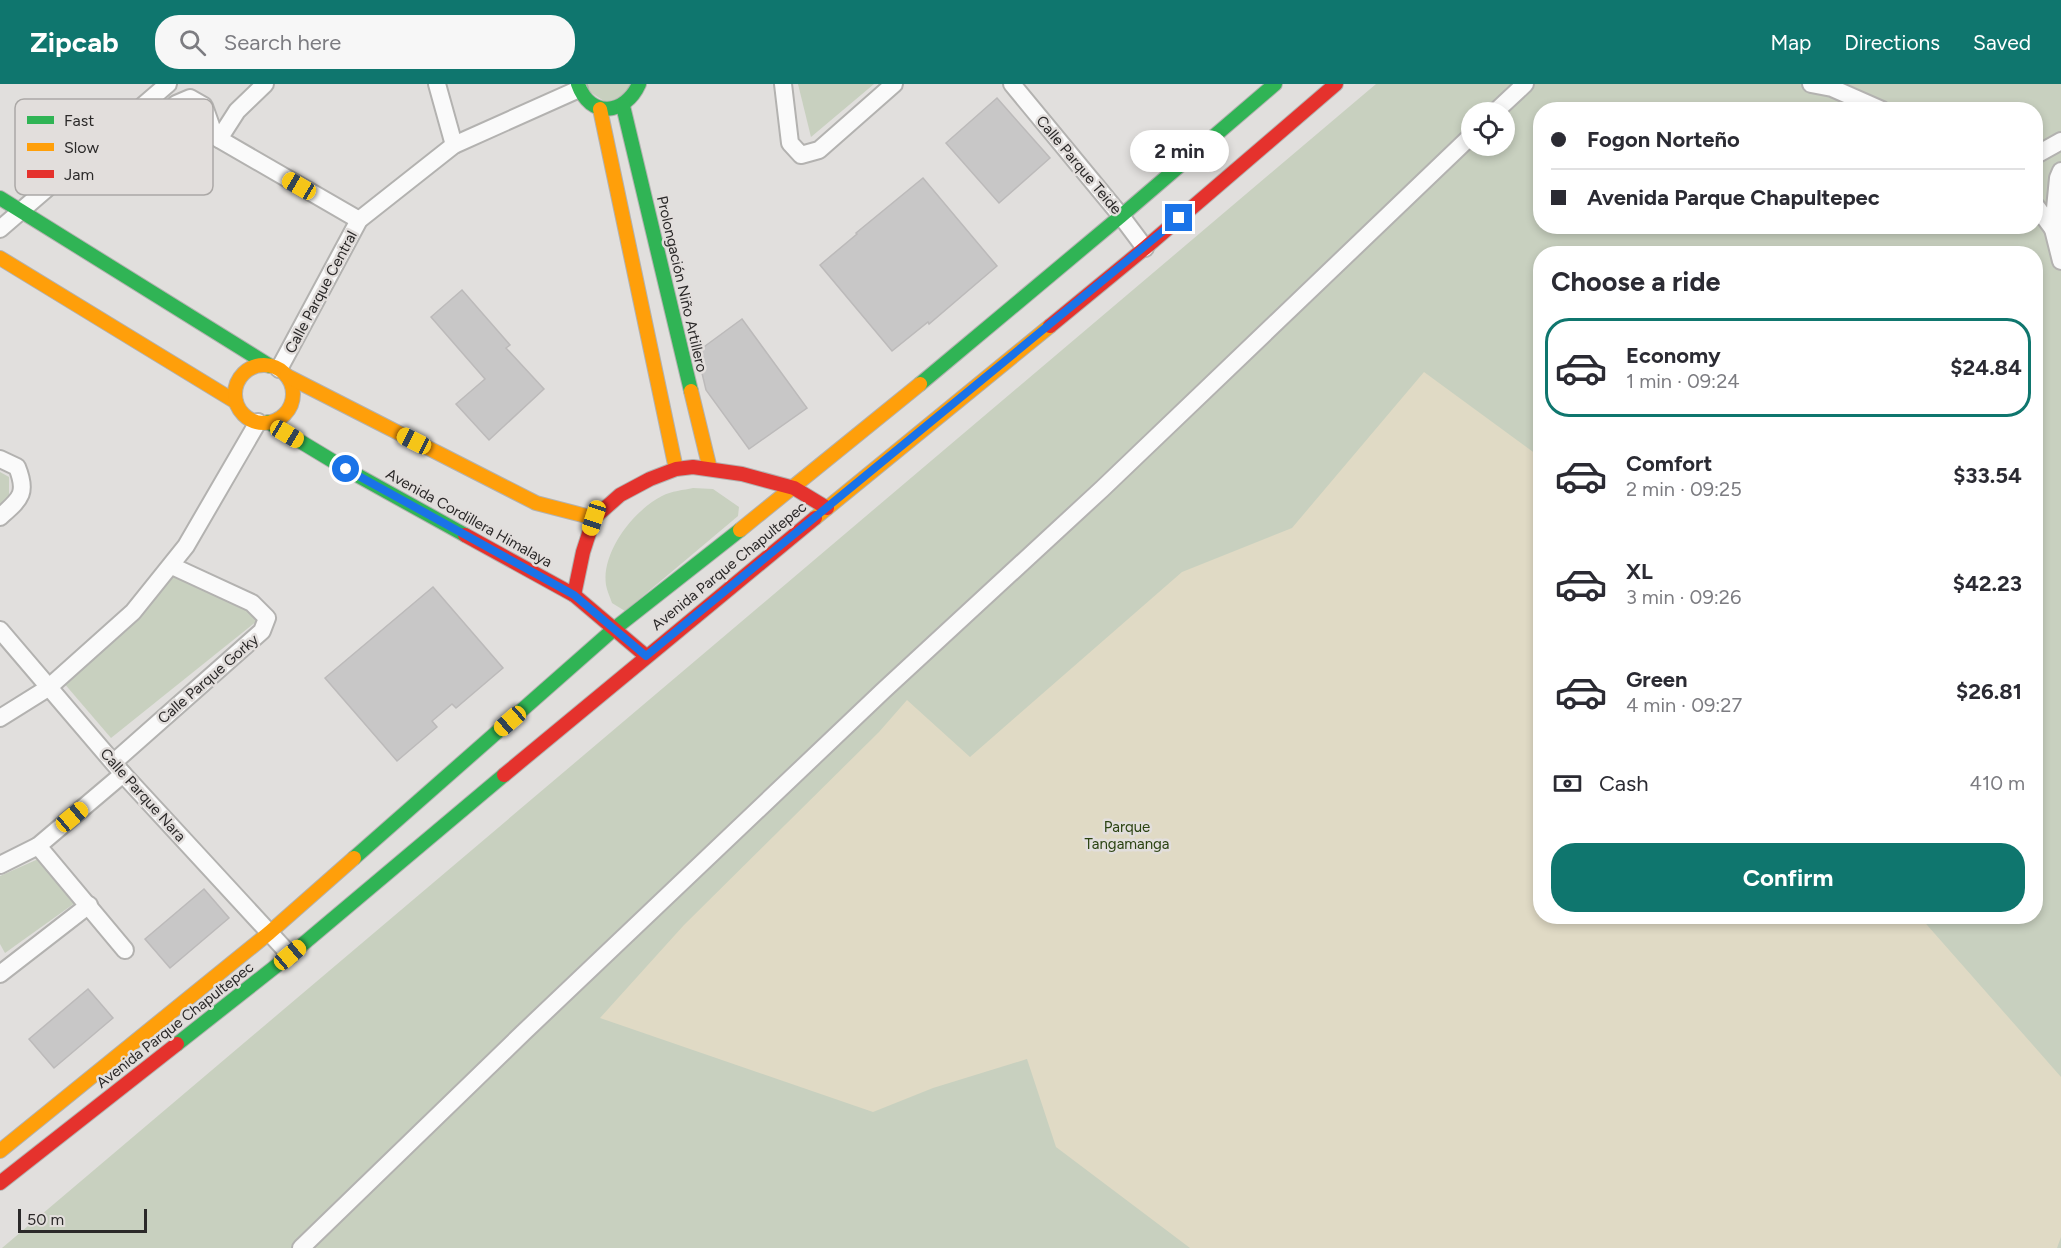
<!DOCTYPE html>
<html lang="en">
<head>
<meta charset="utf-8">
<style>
  body { margin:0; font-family:Figtree,sans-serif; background:#f7f7f7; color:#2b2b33; height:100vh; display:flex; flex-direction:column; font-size:22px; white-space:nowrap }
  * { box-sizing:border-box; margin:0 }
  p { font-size:20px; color:#7c7c81 }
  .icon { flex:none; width:33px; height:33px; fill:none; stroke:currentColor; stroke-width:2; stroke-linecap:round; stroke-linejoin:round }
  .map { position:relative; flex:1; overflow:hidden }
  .sheet { position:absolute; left:1533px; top:162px; width:510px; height:678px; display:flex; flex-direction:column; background:#fff; border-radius:24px; box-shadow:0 3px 9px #0003 }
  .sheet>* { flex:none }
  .top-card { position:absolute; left:1533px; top:18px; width:510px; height:132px; border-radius:24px; box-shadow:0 3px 9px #0003; display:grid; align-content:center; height:132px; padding:0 18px; background:#fff }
  .controls { position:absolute; left:1461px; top:18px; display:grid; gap:12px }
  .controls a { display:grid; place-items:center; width:54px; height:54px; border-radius:50%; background:#fff; box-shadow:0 3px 9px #0003; font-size:30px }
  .scale { position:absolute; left:18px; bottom:15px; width:129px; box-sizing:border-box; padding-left:6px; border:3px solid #2b2929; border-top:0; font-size:16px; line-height:21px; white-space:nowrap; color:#2b2929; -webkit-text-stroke:4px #e2dedc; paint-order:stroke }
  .end { position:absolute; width:27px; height:27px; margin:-14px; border:8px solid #1a73e8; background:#fff; box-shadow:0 0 0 3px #fff }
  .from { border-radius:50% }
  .bubble { position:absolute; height:42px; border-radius:21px; background:#fff; box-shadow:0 3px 9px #0003; font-size:20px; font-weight:700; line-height:42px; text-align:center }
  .car { position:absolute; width:18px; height:36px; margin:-18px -9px; border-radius:8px; box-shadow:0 0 4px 2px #0007; background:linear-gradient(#f5c518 24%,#345 0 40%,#f5c518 0 76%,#345 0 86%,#f5c518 0) }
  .top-card b { display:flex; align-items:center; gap:21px; height:57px; font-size:22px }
  .top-card b+b { border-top:2px solid #e1e1e2 }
  .top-card i { width:15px; height:15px; background:#2b2b33 }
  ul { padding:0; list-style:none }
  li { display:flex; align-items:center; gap:18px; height:99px; margin:0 12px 9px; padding:0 6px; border:3px solid transparent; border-radius:24px }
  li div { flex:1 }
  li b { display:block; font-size:22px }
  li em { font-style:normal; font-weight:700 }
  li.on { border-color:#0f766e }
  li>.icon { width:54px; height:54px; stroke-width:1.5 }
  h2 { padding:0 18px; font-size:27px; line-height:72px }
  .pay { display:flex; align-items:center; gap:15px; height:66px; padding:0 18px; font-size:22px }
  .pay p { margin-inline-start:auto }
  .cta { display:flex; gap:12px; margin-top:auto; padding:12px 18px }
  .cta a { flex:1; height:69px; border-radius:24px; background:#0f766e; color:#fff; font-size:24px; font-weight:700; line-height:69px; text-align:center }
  header { display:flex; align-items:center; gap:36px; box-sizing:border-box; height:84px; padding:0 30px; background:#0f766e; color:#fff }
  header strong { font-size:28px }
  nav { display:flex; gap:33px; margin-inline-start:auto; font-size:21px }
  .search { width:420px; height:54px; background:#f7f7f7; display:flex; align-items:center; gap:15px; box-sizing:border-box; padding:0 21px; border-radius:24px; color:#7c7c81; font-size:22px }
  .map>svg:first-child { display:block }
  .green { fill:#c8d0bf; fill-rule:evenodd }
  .sand { fill:#e0dac5 }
  .building { fill:#c8c7c7; stroke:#bcbaba; stroke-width:1.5 }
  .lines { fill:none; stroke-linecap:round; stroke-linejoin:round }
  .street-casing { stroke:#b3b2b0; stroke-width:20 }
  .fast-casing { stroke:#b3b2b0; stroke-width:16 }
  .slow-casing { stroke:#b3b2b0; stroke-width:16 }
  .jam-casing { stroke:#b3b2b0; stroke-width:16 }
  .street { stroke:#fafafa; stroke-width:16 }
  .fast { stroke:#30b455; stroke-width:14 }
  .slow { stroke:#ff9f0a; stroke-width:14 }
  .jam { stroke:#e5322d; stroke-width:14 }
  .route { stroke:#1a73e8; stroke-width:8 }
  .labels { text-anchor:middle; stroke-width:5; stroke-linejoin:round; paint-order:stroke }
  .street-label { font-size:15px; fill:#2b2929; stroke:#e2dedc }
  .park-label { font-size:15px; fill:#2a4211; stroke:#e2dedc }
  .key { fill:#e2dedc; stroke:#aba8a6; stroke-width:1.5 }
  .key-label { font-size:16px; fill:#2b2929 }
</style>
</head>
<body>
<header>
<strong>Zipcab</strong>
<div class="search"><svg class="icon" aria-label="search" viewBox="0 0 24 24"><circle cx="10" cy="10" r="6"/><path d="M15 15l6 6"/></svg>Search here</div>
<nav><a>Map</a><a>Directions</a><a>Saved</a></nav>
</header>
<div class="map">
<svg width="2061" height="1164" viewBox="0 0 2061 1164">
  <rect width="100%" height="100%" fill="#e1dfdd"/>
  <g class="green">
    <polygon points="578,0 639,0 616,25"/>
    <polygon points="798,0 874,0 811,53"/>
    <path d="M1376 0H2061V1164H2ZM1540 26H2036V142H1540ZM1472 28H1504V62H1472ZM1540 170H2036V832H1540Z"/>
    <polygon points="0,388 9,393 9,412 0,422"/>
    <path d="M693 404 713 405 739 423 738 432 625 527 612 519C610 513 607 507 606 501 601 468 634 426 662 412 671 407 684 406 693 404Z"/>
    <polygon points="174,488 262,533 111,654 63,598"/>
    <polygon points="45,772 79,816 5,869 0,860 0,792"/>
  </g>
  <polygon class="sand" points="1424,288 1540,373 1540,832 1920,833 2061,993 2061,1153 2057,1164 1190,1164 1056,1063 1027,975 933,1004 873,1028 600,934 684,841 879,648 907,616 970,673 1182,488 1292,444"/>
  <g class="building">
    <polygon points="997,14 1050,74 999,119 946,59"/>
    <polygon points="923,94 997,182 929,240 928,238 892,267 820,181 857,150 856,149"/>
    <polygon points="462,206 510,261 506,264 544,305 489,356 456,320 485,295 431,233"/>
    <polygon points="742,235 807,324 749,365 706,306 697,268"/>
    <polygon points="433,503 503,584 456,624 452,620 432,637 437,643 397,677 325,594"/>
    <polygon points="204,805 229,834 170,884 145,855"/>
    <polygon points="88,905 113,934 54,984 29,955"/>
  </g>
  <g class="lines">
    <defs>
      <g id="street">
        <polyline points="437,0 454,61"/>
        <polyline points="783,0 790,59 801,71 819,66 894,0"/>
        <polyline points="1012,0 1121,132 1145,164"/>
        <polyline points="1811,0 1832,4 1882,26"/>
        <polyline points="1495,28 1525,0"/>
        <path d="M214 50 204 22 190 14 176 20 175 33C191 53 204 41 219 55L359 136"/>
        <polyline points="219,55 237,27 265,0"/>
        <polyline points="2036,71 2061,57"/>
        <polyline points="2061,87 2058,94 2053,145 2061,177"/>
        <polyline points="2036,122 2053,145"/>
        <polyline points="0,145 168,0"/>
        <polyline points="279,285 359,136 454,61 579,5"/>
        <path d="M0 375 17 383C28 410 20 415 0 433"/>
        <polyline points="0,546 123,690 290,871"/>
        <polyline points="0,634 48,604 133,528 186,462 258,338"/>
        <polyline points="114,678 262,547 267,534 252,519 172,482"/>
        <polyline points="38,762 125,866"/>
        <polyline points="0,781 38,762 123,690"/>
        <polyline points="0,890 89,821"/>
        <polyline points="301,1164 524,948 884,606 1102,405 1472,51"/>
      </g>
      <g id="fast">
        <path d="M578 0C590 35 625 31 639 0"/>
        <polyline points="623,22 691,307"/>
        <polyline points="0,114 270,282"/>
        <polyline points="920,300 1121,132 1275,0"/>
        <polyline points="268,338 346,385 465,451"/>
        <polyline points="354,774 614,545 740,446"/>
        <polyline points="177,960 290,871 504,691"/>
      </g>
      <g id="slow">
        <polyline points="600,25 676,385"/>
        <polyline points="0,174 236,318"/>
        <circle cx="264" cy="310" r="29"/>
        <polyline points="287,292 536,419 594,434"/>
        <polyline points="691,307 710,385"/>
        <polyline points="815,434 1050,242"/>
        <polyline points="740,446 920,300"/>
        <polyline points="0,1067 269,849 354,774"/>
      </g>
      <g id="jam">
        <polyline points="1050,242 1145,164 1336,0"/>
        <polyline points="465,451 574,511 646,572"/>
        <polyline points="574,511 583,468 594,434 620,411 650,395 676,385 693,383 742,390 794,404 827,424"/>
        <polyline points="504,691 815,434"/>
        <polyline points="0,1099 177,960"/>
      </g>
    </defs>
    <use href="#street" class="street-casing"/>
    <use href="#fast" class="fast-casing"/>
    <use href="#slow" class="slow-casing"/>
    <use href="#jam" class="jam-casing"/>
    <use href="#street" class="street"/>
    <use href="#fast" class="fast"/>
    <use href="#slow" class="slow"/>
    <use href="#jam" class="jam"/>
  </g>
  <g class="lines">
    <polyline class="route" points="346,385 574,511 646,572 1179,134"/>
  </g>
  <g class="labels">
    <g class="street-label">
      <text transform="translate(1079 81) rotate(50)" y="5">Calle Parque Teide</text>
      <text transform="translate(682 200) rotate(77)" y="5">Prolongación Niño Artillero</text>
      <text transform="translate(321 208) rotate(-62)" y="5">Calle Parque Central</text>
      <text transform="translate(469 434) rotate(29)" y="5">Avenida Cordillera Himalaya</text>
      <text transform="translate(729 482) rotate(-39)" y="5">Avenida Parque Chapultepec</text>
      <text transform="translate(208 595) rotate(-41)" y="5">Calle Parque Gorky</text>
      <text transform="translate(143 711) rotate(48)" y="5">Calle Parque Nara</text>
      <text transform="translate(175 941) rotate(-38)" y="5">Avenida Parque Chapultepec</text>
    </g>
    <g class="park-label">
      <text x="1127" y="748">Parque<tspan x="1127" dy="17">Tangamanga</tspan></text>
    </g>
  </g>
  <rect x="15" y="15" width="198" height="96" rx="9" class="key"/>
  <rect x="27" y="32" width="27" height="8" fill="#30b455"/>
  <rect x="27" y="59" width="27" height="8" fill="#ff9f0a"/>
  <rect x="27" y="86" width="27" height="8" fill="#e5322d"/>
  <g class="key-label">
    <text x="64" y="42">Fast</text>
    <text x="64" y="69">Slow</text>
    <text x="64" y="96">Jam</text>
  </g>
</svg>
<div class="controls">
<a><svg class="icon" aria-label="locate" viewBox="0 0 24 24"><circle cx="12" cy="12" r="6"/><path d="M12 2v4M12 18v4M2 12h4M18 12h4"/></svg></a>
</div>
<div class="scale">50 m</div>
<i class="end from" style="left:346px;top:385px"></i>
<i class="end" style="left:1179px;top:134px"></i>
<div class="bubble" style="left:1130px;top:46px;width:99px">2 min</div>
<i class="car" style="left:299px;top:102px;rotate:300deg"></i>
<i class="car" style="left:287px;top:350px;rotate:121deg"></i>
<i class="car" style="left:414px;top:357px;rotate:297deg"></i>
<i class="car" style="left:594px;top:434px;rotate:198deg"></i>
<i class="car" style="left:510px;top:637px;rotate:229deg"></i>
<i class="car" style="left:72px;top:733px;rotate:50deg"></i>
<i class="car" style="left:290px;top:871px;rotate:50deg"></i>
<div class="top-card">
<b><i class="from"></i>Fogon Norteño</b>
<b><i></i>Avenida Parque Chapultepec</b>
</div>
<section class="sheet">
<h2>Choose a ride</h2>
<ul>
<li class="on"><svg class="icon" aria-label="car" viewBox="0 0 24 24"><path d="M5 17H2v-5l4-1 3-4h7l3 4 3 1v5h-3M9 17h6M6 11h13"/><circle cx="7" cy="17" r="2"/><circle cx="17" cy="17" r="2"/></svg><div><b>Economy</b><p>1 min · 09:24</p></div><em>$24.84</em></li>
<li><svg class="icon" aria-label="car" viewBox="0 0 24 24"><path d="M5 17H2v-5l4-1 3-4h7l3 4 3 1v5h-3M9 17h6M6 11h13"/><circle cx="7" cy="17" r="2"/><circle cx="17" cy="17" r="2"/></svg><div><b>Comfort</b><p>2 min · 09:25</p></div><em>$33.54</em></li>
<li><svg class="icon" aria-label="car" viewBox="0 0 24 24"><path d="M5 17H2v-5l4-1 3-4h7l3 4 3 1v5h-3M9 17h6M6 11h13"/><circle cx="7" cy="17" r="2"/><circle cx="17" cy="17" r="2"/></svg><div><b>XL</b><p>3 min · 09:26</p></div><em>$42.23</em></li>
<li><svg class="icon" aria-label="car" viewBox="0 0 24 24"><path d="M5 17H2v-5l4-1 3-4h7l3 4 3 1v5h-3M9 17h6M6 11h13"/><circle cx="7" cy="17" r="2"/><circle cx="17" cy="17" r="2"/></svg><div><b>Green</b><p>4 min · 09:27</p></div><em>$26.81</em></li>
</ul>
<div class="pay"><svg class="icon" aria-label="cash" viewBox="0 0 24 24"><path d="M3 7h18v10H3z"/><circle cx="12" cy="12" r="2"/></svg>Cash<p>410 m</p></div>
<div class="cta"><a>Confirm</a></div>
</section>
</div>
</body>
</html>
